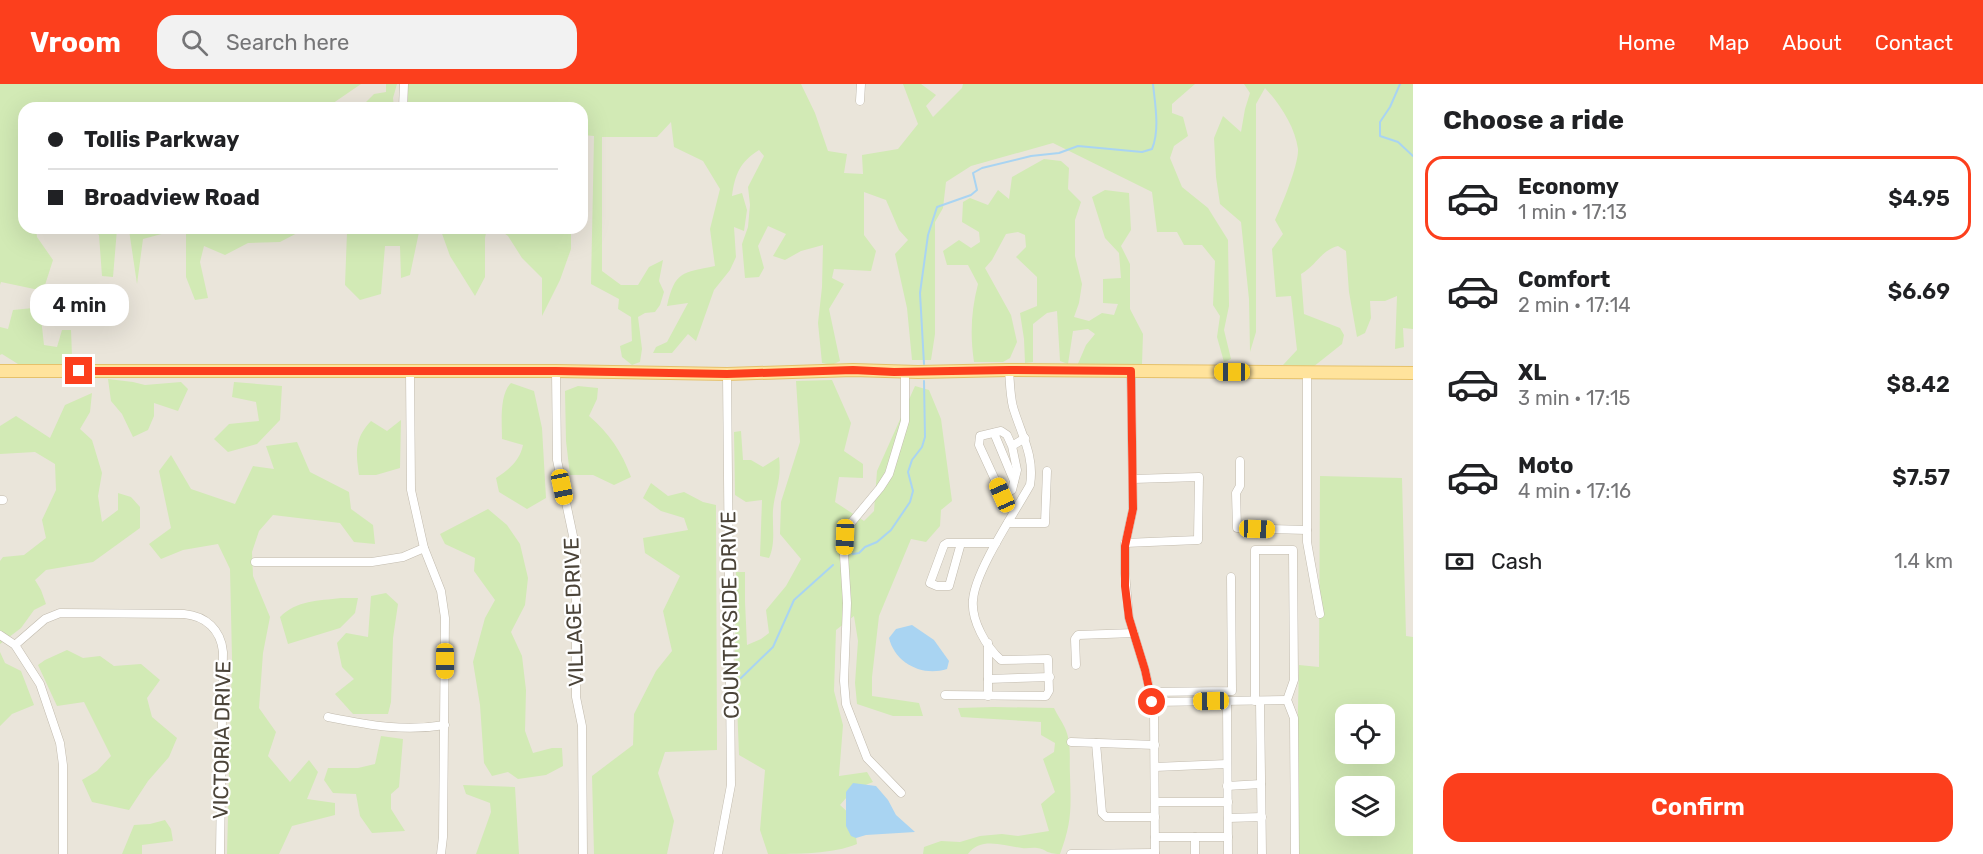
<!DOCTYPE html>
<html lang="en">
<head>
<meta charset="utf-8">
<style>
  body { margin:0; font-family:Rubik,sans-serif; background:#f2f2f2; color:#202124; height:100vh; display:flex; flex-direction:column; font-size:22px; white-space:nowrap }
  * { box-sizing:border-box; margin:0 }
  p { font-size:20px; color:#757577 }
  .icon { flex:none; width:33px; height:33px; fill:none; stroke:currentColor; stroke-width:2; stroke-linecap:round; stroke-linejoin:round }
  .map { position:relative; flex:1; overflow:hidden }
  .panel { display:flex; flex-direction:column; background:#fff; width:570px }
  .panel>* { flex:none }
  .guide { position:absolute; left:18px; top:18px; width:570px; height:132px; border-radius:18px; box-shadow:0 6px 24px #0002; display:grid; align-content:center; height:132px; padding:0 30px; background:#fff }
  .fabs { position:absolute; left:1335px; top:620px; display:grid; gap:12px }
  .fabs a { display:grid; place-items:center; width:60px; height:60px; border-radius:12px; background:#fff; box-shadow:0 6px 24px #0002; font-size:30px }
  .end { position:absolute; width:27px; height:27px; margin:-14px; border:8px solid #fc3f1d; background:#fff; box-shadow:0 0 0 3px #fff }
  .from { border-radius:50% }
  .bubble { position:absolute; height:42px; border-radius:18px; background:#fff; box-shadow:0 6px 24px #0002; font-size:20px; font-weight:600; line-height:42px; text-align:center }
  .car { position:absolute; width:18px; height:36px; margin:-18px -9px; border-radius:8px; box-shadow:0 0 4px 2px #0007; background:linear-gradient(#f5c518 24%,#345 0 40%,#f5c518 0 76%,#345 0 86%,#f5c518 0) }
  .guide b { display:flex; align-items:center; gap:21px; height:57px; font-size:22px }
  .guide b+b { border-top:2px solid #e0e0e0 }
  .guide i { width:15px; height:15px; background:#202124 }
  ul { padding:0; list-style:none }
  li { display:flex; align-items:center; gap:18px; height:84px; margin:0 12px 9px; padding:0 18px; border:3px solid transparent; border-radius:18px }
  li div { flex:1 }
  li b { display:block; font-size:22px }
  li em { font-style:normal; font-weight:600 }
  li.on { border-color:#fc3f1d }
  li>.icon { width:54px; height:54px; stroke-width:1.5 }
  h2 { padding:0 30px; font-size:27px; line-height:72px }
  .pay { display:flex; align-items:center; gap:15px; height:66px; padding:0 30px; font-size:22px }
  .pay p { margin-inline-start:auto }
  .action { display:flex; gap:12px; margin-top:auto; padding:12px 30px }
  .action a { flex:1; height:69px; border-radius:18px; background:#fc3f1d; color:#fff; font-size:24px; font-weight:600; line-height:69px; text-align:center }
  header { display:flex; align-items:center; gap:36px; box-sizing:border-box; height:84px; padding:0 30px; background:#fc3f1d; color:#fff }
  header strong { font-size:28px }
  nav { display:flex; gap:33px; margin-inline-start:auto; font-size:21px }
  .search { width:420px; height:54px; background:#f2f2f2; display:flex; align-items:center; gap:15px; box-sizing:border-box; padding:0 21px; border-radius:18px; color:#757577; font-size:22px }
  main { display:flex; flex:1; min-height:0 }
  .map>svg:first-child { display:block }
  .residential { fill:#eae5da; fill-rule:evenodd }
  .green { fill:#d2eab5; fill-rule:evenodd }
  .water { fill:#a9d4f2 }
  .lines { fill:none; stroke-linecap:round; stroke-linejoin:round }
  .stream { stroke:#a9d4f2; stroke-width:2 }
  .minor-casing { stroke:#c2bbae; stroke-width:9 }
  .primary-casing { stroke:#e6c16a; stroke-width:14 }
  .minor { stroke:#fff; stroke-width:8 }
  .primary { stroke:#ffe39c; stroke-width:12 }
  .route { stroke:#fc3f1d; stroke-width:8 }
  .labels { text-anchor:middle; stroke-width:4.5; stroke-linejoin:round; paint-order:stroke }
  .street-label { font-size:21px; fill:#4b4439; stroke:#fff }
</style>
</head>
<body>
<header>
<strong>Vroom</strong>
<div class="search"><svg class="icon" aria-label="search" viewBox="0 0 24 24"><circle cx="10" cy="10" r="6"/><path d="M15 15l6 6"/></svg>Search here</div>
<nav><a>Home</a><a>Map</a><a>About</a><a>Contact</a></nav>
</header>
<main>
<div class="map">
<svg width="1413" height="770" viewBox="0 0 1413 770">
  <rect width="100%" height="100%" fill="#f6f3ec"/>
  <g class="residential">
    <path d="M0 0H1413V285L0 281ZM24 24H582V144H24Z"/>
    <path d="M0 290 1413 293V770H0ZM1346 630H1384V669H1346ZM1346 702H1384V741H1346Z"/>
  </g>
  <g class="green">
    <polygon points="0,0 361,0 326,24 24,24 24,144 36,144 37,153 53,176 45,201 39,206 1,198 0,201"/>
    <polygon points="386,0 397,0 393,14 394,24 361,23 374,10 386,8"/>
    <path d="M406 0H801L815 29 828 67 847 70 844 89 863 90 862 71 898 65 918 40 903 0H921L936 11 926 22 933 33 962 4 963 0H1195L1172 20V29L1183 33 1188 52 1174 62 1170 74 1182 103 1208 124 1228 156 1229 222 1224 246 1231 275 1224 278 1217 253 1220 232 1213 221 1215 177 1202 161H1184L1177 148H1157L1152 108 1053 59 971 82 946 98 943 124 935 138V250L931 276H912L907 224 895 170 908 156 899 146 886 116 864 108V151L876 167 871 187 834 185 832 194 844 200 829 225 840 277 832 281 822 279 818 239 822 203 823 161 801 167 785 176 773 172 786 150 768 142 758 162 764 184 759 193 745 194 742 160 748 143 750 121 748 103 764 72 759 66C740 78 735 90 732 112L742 109 747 126 744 147 734 143 736 173 730 186 714 206 696 257 688 250 672 269H653L656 263 667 258 688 219 667 222C675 187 682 189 715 182L710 145 720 105 703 77 674 63 671 38 657 53H602V187L621 201H638L649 183 663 176 659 197 664 208 660 221 655 228 645 229 638 233 642 265 640 278 632 281 622 273 620 262 632 257 631 233 618 225 619 215 591 200 594 52 582 51V24H406Z"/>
    <path d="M1244 0H1413V245L1403 244 1404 263 1395 265 1397 212 1385 217H1370L1371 234 1365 249 1357 253 1349 208 1346 167 1338 162C1320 167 1317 181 1301 190L1304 230 1340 244 1344 251 1342 260 1313 283 1283 281 1297 266 1291 212 1276 213 1272 165 1283 150 1275 136C1282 121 1299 80 1298 65 1295 43 1280 20 1265 4L1256 20V248L1250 268 1249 215 1241 138 1220 120 1216 93 1214 54 1223 32 1241 48 1245 25 1250 9Z"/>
    <path d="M1044 75 1061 77 1069 84 1068 105 1081 118 1075 136V172L1082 200 1079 219 1074 233 1089 237 1102 229 1114 231 1118 220 1103 219V195L1121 194 1119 169 1105 154 1092 113 1105 106 1129 109 1131 146 1121 162 1130 180V225L1143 250 1142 280 1077 282 1086 261 1095 250 1088 245 1073 247 1068 280 1060 277 1057 227 1047 229 1033 240V278L1025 279 1024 255 1020 229 1037 222V193L1016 173 1026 163 1025 151 1018 148 1006 150 992 176 985 184 1011 231 1017 258 1010 274 1003 278H974C970 251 971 227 978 200L968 181H947L943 167 959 156 971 164 980 158 979 148 962 138 963 118 970 114 988 121 998 106 1009 115 1012 93Z"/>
    <polygon points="90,144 184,144 143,155 137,200 129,146 117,145 113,193 102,192 99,151"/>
    <polygon points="186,144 429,144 419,148 410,191 401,194 400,162 385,162 381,210 360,216 345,201 347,148 303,146 280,158 248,159 225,171 204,162 200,178 208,214 195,216 186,193"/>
    <polygon points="440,144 487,144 485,154 485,193 475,212 450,172"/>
    <polygon points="497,144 571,144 571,165 560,196 542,232 542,194 522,174 508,152"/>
    <polygon points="43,223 41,234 44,261 57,263 62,246 71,246 72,272 62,280 18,280 2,270 0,271 0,243 8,245 13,226"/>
    <polygon points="108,295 133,298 145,301 181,298 188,305 178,327 154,319 154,332 148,346 133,353 122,330 111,317"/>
    <path d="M832 296 851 339 844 367 863 380V394L839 393 835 418 864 437 874 427 877 387 915 302 929 306 941 335 952 417 941 426 940 442 926 458 911 455 879 532 872 593V612L919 619 923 632H893L857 620 855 599 858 557 854 532 836 546 834 607 843 641 839 692 867 688 873 698 853 706 840 721 853 733 857 760C833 770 797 770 768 770L760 746 765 686 739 671 735 569 736 488H745V518L747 561 761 555 769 549 766 526 786 502 801 475 780 450 781 418 800 358 796 297Z"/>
    <polygon points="234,298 282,302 280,336 257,360 228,368 214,355 229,340 259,337 256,318 232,313"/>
    <path d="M511 299 534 307 542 344 546 414 527 425 499 408 496 394C509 386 520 376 523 361L502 355C502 339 499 311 511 299Z"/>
    <path d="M578 302 598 304 597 315 589 332C609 349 622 368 631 393L614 401 593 391H570L566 357 565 307Z"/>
    <polygon points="92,309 90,328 80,345 92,356 102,389 98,412 102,438 118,426 118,409 131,413 140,423 140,444 93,478 46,486 35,496 41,506 46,520 34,526 21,544 0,560 0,477 3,473 24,471 46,454 42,436 56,406 55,380 35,368 0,370 0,342 16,332 50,354 65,321"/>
    <path d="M401 336 400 384 376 391H359C356 368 354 355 371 337L387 347Z"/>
    <path d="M741 347 743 376H751L763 383 779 373C782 395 775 406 773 426 772 441 776 459 769 474L760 472 762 416 746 418 735 411 734 348Z"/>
    <polygon points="297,358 310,388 349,408 351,425 373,441 375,460 354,458 340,439 273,431 259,447 252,468 253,492 270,533 263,569 259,624 276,648 268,672 290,698 309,676 318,688 307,715 335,719 335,731 292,742 279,770 227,770 232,574 230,485 218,460 183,466 161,475 149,460 171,444 159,387 171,371 191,405 235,420 253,382 274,385 266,362"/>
    <path d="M1320 392 1402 394 1406 552 1413 553V770H1297V666L1299 581 1319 583ZM1346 630H1384V669H1346ZM1346 702H1384V741H1346Z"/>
    <polygon points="651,399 668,412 684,408 703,418 716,421 717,666 665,668 658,689 674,737 667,770 594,770 592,692 633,661 634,630 656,587 672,567 663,527 680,492 645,469 643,454 688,446 684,434 661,427 643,414"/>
    <polygon points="488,425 507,441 520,460 528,494 525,521 511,548 522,572 526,606 525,647 533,669 552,664 562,664 563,682 546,691 518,695 508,688 492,692 484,679 480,621 473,578 485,534 495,516 474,487 475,474 445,460 440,450"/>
    <polygon points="386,509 398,520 393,554 391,618 388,630 353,630 335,610 354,595 342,583 337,559 346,549 368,553 371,512"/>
    <path d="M341 514H358L355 529 340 544 288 560 280 533C297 516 318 517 341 514Z"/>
    <polygon points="67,566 83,574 100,572 114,582 141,580 160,596 147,614 152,633 177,654 169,673 148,697 129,726 92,718 82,696 97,687 111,672 84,618 57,622 38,581 45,576"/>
    <polygon points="0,568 5,579 21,587 34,621 12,630 0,642"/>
    <path d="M994 623 1054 624C1057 631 1062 637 1065 644 1072 660 1069 675 1070 691 1071 725 1072 738 1060 770 1046 770 1046 765 1037 764 1032 763 1027 765 1022 764 1005 762 980 752 968 770H923L924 763 941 757 960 758 980 752 1002 750 1018 752 1049 747 1041 720 1055 708 1043 675 1054 668 1055 659 1041 651V638L961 633 958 624Z"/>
    <polygon points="381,652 403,655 399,703 391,710 391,725 405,747 372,749 360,732 356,710 333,709 324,696 328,684 358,684 375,680"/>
    <polygon points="463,701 515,703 519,770 476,770 491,728 490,719 466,710"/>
    <polygon points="165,736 171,745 173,757 142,761 142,770 122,770 134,741 150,740"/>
  </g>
  <g class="water">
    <path d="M912 541 934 556 949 577 947 585C922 593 895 579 889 554L896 545Z"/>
    <polygon points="853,699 876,702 888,716 896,731 915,748 866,751 856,754 851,752 846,742 846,708"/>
  </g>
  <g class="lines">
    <g class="stream">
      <polyline points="1400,0 1390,23 1380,38 1380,52 1398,58 1413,72"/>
      <path d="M924 280 920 209 928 151 937 123 971 111 977 106 973 89 982 84 1031 72 1059 69 1078 62 1142 68 1152 65C1160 46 1155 20 1153 0"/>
      <polyline points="853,470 859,469 865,463 877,458 891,446 910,418 913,407 908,388 912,376 922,363 925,353 924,297"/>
      <polyline points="741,594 773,563 794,516 833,481"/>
    </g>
    <defs>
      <g id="minor">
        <polyline points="860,17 861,0"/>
        <polyline points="403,24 404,0"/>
        <polyline points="556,287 557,376 576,466 576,613 582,642 583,770"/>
        <polyline points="1131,287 1133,425 1125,462 1125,489 1129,534 1145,586 1154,625 1155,770"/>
        <polyline points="410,288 411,406 424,464 441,507 445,534 443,753 441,770"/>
        <polyline points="1307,289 1307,458 1320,530"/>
        <polyline points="994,349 1014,397"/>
        <polyline points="1012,362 1007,351 1001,347 980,352 979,361 1002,411 1012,406 1017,386 1012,362 1025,354"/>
        <polyline points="1240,377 1240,402 1236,409 1237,444 1307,446"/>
        <polyline points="0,416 3,416"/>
        <polyline points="1008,439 1045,439 1047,387"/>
        <polyline points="961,459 949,502 937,502 930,499 944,461 947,459 996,459"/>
        <polyline points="1125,459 1198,456 1199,393 1133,395"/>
        <polyline points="255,478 372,478 403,473 424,464"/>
        <polyline points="0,551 15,561 40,600 60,659 63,681 63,770"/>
        <path d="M15 561 45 535 60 529 184 530C206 532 221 546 223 568L220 770"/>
        <polyline points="1076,581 1075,555 1078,551 1134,549"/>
        <polyline points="988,595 1050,593"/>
        <polyline points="1149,608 1232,607 1231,493"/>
        <path d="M945 611 1046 612 1049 607 1048 575 1001 576C986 563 971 536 973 516 975 487 1015 428 1030 401 1035 372 1021 350 1013 323 1010 311 1010 298 1009 286"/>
        <polyline points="988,612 988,559"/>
        <polyline points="1227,617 1228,770"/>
        <polyline points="1255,617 1255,466 1293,466 1294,596 1287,616 1294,634 1295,770"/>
        <polyline points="1260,617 1262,770"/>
        <polyline points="1152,618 1287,616"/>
        <path d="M328 633C369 641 403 648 445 641"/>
        <polyline points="1071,658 1155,661"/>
        <polyline points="1096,659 1102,729 1106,733 1155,733"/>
        <polyline points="1155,683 1227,680"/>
        <polyline points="1227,702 1261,700"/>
        <polyline points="901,709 867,674 846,620 844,597 847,519 844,471 846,445 880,404 889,390 905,337 905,288"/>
        <polyline points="1155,718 1228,718"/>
        <polyline points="1228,734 1262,733"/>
        <polyline points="1155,753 1228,753"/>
        <polyline points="1195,753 1195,770"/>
        <polyline points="718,770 731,701 727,290"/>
        <polyline points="1071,770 1155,769"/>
      </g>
      <polyline id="primary" points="0,287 556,287 727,290 853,286 918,288 1009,286 1413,289"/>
    </defs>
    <use href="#minor" class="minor-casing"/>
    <use href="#primary" class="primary-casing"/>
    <use href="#minor" class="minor"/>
    <use href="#primary" class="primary"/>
  </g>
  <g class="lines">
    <polyline class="route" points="79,287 556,287 727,290 853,286 894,288 1009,286 1131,287 1133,425 1125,462 1125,502 1129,534 1145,586 1152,618"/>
  </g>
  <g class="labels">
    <g class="street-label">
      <text transform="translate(574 528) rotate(-92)" y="7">VILLAGE DRIVE</text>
      <text transform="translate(730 531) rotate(-91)" y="7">COUNTRYSIDE DRIVE</text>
      <text transform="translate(222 656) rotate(-89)" y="7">VICTORIA DRIVE</text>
    </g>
  </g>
</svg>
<div class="fabs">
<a><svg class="icon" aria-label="locate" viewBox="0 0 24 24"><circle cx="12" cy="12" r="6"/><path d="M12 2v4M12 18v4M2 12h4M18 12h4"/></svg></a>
<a><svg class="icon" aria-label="layers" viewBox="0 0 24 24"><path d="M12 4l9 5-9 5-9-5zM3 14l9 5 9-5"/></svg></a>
</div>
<i class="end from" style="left:1152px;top:618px"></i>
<i class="end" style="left:79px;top:287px"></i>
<div class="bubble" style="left:30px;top:200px;width:99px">4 min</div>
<i class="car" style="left:1232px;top:288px;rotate:270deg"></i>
<i class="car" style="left:562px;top:403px;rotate:168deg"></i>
<i class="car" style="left:1002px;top:411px;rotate:336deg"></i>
<i class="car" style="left:1257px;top:445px;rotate:92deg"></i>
<i class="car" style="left:845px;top:453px;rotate:182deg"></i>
<i class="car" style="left:445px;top:577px;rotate:180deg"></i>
<i class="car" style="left:1211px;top:617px;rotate:269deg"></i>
<div class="guide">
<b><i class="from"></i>Tollis Parkway</b>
<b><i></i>Broadview Road</b>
</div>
</div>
<section class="panel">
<h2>Choose a ride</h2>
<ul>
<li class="on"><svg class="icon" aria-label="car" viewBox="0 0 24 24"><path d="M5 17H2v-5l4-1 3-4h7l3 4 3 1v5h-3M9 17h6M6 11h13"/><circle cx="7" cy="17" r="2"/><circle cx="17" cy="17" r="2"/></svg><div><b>Economy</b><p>1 min · 17:13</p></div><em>$4.95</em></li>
<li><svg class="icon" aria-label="car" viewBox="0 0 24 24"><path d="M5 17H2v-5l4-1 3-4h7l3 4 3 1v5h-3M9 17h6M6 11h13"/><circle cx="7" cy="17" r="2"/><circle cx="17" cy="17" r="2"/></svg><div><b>Comfort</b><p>2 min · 17:14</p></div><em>$6.69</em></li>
<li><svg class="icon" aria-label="car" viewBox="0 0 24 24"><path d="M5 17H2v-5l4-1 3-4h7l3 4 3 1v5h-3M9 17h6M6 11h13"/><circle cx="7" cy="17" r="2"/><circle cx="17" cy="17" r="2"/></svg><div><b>XL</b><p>3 min · 17:15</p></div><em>$8.42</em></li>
<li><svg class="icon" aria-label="car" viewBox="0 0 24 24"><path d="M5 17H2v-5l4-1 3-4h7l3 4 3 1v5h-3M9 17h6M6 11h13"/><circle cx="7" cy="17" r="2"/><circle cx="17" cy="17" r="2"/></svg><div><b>Moto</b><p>4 min · 17:16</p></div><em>$7.57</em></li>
</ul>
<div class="pay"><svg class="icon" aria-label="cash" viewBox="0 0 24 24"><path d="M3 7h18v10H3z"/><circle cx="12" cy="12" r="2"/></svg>Cash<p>1.4 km</p></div>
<div class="action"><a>Confirm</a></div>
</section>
</main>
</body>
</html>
